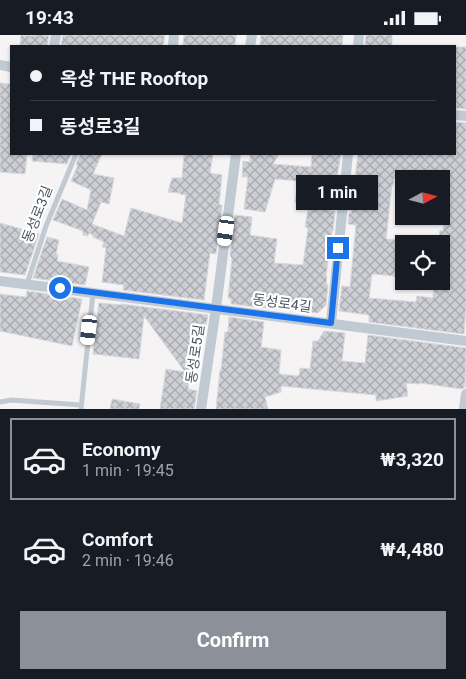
<!DOCTYPE html>
<html lang="en">
<head>
<meta charset="utf-8">
<style>
  body { margin:0; font-family:Roboto,"Noto Sans KR",sans-serif; background:#242831; color:#f1f3f6; height:100vh; display:flex; flex-direction:column; font-size:19px; white-space:nowrap }
  * { box-sizing:border-box; margin:0 }
  p { font-size:16px; color:#9ea1a6 }
  .icon { flex:none; width:28px; height:28px; fill:none; stroke:currentColor; stroke-width:2; stroke-linecap:round; stroke-linejoin:round }
  .map { position:relative; height:374px; overflow:hidden }
  .sheet { display:flex; flex-direction:column; background:#171b24; flex:1 }
  .sheet>* { flex:none }
  .guide { position:absolute; left:10px; top:10px; width:446px; height:110px; border-radius:0px; box-shadow:0 1px 4px #0004; display:grid; align-content:center; height:110px; padding:0 20px; background:#171b24 }
  .needle { width:32px; rotate:83deg }
  .fabs { position:absolute; left:395px; top:135px; display:grid; gap:10px }
  .fabs a { display:grid; place-items:center; width:55px; height:55px; border-radius:0px; background:#171b24; box-shadow:0 1px 4px #0004; font-size:25px }
  .end { position:absolute; width:22px; height:22px; margin:-11px; border:6px solid #1a73e8; background:#fff; box-shadow:0 0 0 2px #fff }
  .from { border-radius:50% }
  .bubble { position:absolute; height:35px; border-radius:0px; background:#171b24; box-shadow:0 1px 4px #0004; font-size:16px; font-weight:700; line-height:35px; text-align:center }
  .car { position:absolute; width:15px; height:30px; margin:-15px -8px; border-radius:6px; box-shadow:0 0 4px 1px #0007; background:linear-gradient(#fff 24%,#345 0 40%,#fff 0 76%,#345 0 86%,#fff 0) }
  .guide b { display:flex; align-items:center; gap:18px; height:48px; font-size:19px }
  .guide b+b { border-top:1px solid #363941 }
  .guide i { width:12px; height:12px; background:#f1f3f6 }
  ul { padding:9px 0 0; list-style:none }
  li { display:flex; align-items:center; gap:15px; height:82px; margin:0 10px 8px; padding:0 10px; border:2px solid transparent; border-radius:0px }
  li div { flex:1 }
  li b { display:block; font-size:19px }
  li em { font-style:normal; font-weight:700 }
  li.on { border-color:#8c9099 }
  li>.icon { width:45px; height:45px; stroke-width:1.5 }
  .action { display:flex; gap:10px; margin-top:auto; padding:10px 20px }
  .action a { flex:1; height:58px; border-radius:0px; background:#8c9099; color:#fff; font-size:20px; font-weight:700; line-height:58px; text-align:center }
  .status { display:flex; justify-content:space-between; align-items:center; height:35px; padding:0 25px; background:#171b24; direction:ltr }
  .status svg { height:14px; fill:currentColor }
  .map>svg:first-child { display:block }
  .building { fill:url(#building-cross-hatch); stroke:#d7d9de; fill-rule:evenodd }
  .lines { fill:none; stroke-linecap:round; stroke-linejoin:round }
  .service { stroke:#c1cad2; stroke-width:5 }
  .minor { stroke:#c1cad2; stroke-width:10 }
  .route { stroke:#1a73e8; stroke-width:6 }
  .labels { text-anchor:middle; stroke-width:4.5; stroke-linejoin:round; paint-order:stroke }
  .street-label { font-size:14px; fill:#4a5661; stroke:#fff }
</style>
</head>
<body>
<div class="status"><b>19:43</b><svg viewBox="0 0 49 12"><path d="M0 12V9h3v3zM5 12V6h3v6zM10 12V3h3v9zM15 12V0h3v12zM26 1h20v11H26zM47 4h2v5h-2z"/></svg></div>
<div class="map">
<svg width="466" height="374" viewBox="0 0 466 374">
  <defs>
    <pattern id="building-cross-hatch" width="8" height="8" patternUnits="userSpaceOnUse" patternTransform="scale(1.25)"><rect width="8" height="8" fill="#cdcfd5"/><path d="M0 0l8 8M0 8l8-8" fill="none" stroke="#a8abb0"/></pattern>
  </defs>
  <rect width="100%" height="100%" fill="#f5f3f3"/>
  <g class="building">
    <polygon points="21,0 33,1 33,0 49,0 47,11 20,11"/>
    <polygon points="63,0 165,0 163,11 61,11"/>
    <polygon points="184,0 236,0 235,11 183,11"/>
    <polygon points="261,0 343,0 342,11 260,11"/>
    <polygon points="366,0 392,0 392,11 365,11"/>
    <polygon points="455,12 466,12 466,74 455,73"/>
    <polygon points="0,48 11,49 11,119 27,119 25,139 0,137"/>
    <path d="M455 87 466 88V272L464 299 369 287V280L339 276 342 251 350 252 356 190 348 189 349 178 351 179 358 119H455ZM394 143 449 144 443 196 440 195 438 209H441V246H434L433 263 417 261 416 267 369 263 372 239 404 242V206L386 204 392 150H393Z"/>
    <polygon points="33,119 71,119 67,129 32,126"/>
    <polygon points="80,119 102,119 93,139 114,143 109,169 101,167 92,189 124,201 131,173 182,188 186,160 180,159 180,158 168,157 172,143 182,143 184,119 213,119 210,138 222,140 219,170 222,170 221,179 216,219 210,218 204,265 123,255 124,250 102,247 106,213 102,212 104,207 93,202 93,200 89,198 88,201 83,200 83,196 53,185 62,164 87,175 91,155 71,146 78,130 76,130"/>
    <polygon points="250,119 279,119 273,129 311,132 312,119 341,119 335,153 333,153 330,176 335,176 333,196 332,196 326,241 327,241 326,249 328,250 326,270 318,278 266,272 266,273 231,269 231,264 228,263 232,223 230,221 235,180 252,182 250,200 277,204 274,228 303,230 308,193 305,192 309,169 295,167 298,146 275,144 265,177 244,174 248,142 242,142 243,126 250,127"/>
    <polygon points="0,188 39,199 25,240 0,237"/>
    <polygon points="47,202 59,205 56,219 58,220 57,226 89,232 85,250 33,243"/>
    <polygon points="27,256 82,264 72,311 0,296 0,259 26,262"/>
    <polygon points="99,268 121,270 121,269 208,280 206,290 193,288 192,306 201,309 198,330 191,329 188,354 197,356 194,374 160,374 166,334 185,337 144,281 139,324 93,319"/>
    <polygon points="229,282 264,287 261,312 281,315 279,339 299,341 300,333 310,334 313,306 318,306 324,296 345,298 342,326 365,328 368,300 466,313 465,352 462,354 420,348 420,349 406,348 408,361 376,366 376,360 281,351 281,357 265,362 268,374 216,374 220,335 221,335 225,297 228,297"/>
    <polygon points="112,364 140,369 139,374 110,374"/>
  </g>
  <g class="lines">
    <g class="service">
      <polyline points="27,249 46,191 76,119"/>
      <polyline points="0,367 11,365 81,370"/>
      <polyline points="81,374 93,258"/>
    </g>
    <g class="minor">
      <polyline points="54,11 56,0"/>
      <polyline points="173,11 174,0"/>
      <polyline points="250,11 252,0"/>
      <polyline points="358,11 359,0"/>
      <polyline points="0,30 11,32"/>
      <polyline points="455,80 466,81"/>
      <polyline points="0,246 466,306"/>
      <polyline points="331,288 348,119"/>
      <polyline points="201,374 216,273 236,119"/>
      <polyline points="464,374 466,359"/>
    </g>
  </g>
  <g class="lines">
    <polyline class="route" points="60,253 331,288 338,213"/>
  </g>
  <g class="labels">
    <g class="street-label">
      <text transform="translate(37 179) rotate(-69)" y="5">동성로3길</text>
      <text transform="translate(282 268) rotate(8)" y="5">동성로4길</text>
      <text transform="translate(195 319) rotate(-82)" y="5">동성로5길</text>
    </g>
  </g>
</svg>
<div class="fabs">
<a><svg class="needle" viewBox="-14 -14 28 28"><path d="M0-13l5 13h-10z" fill="#e53935"/><path d="M0 13l5-13h-10z" fill="#9ea1a6"/></svg></a>
<a><svg class="icon" aria-label="locate" viewBox="0 0 24 24"><circle cx="12" cy="12" r="6"/><path d="M12 2v4M12 18v4M2 12h4M18 12h4"/></svg></a>
</div>
<i class="end from" style="left:60px;top:253px"></i>
<i class="end" style="left:338px;top:213px"></i>
<div class="bubble" style="left:296px;top:140px;width:82px">1 min</div>
<i class="car" style="left:226px;top:196px;rotate:188deg"></i>
<i class="car" style="left:89px;top:295px;rotate:186deg"></i>
<div class="guide">
<b><i class="from"></i>옥상 THE Rooftop</b>
<b><i></i>동성로3길</b>
</div>
</div>
<section class="sheet">
<ul>
<li class="on"><svg class="icon" aria-label="car" viewBox="0 0 24 24"><path d="M5 17H2v-5l4-1 3-4h7l3 4 3 1v5h-3M9 17h6M6 11h13"/><circle cx="7" cy="17" r="2"/><circle cx="17" cy="17" r="2"/></svg><div><b>Economy</b><p>1 min · 19:45</p></div><em>₩3,320</em></li>
<li><svg class="icon" aria-label="car" viewBox="0 0 24 24"><path d="M5 17H2v-5l4-1 3-4h7l3 4 3 1v5h-3M9 17h6M6 11h13"/><circle cx="7" cy="17" r="2"/><circle cx="17" cy="17" r="2"/></svg><div><b>Comfort</b><p>2 min · 19:46</p></div><em>₩4,480</em></li>
</ul>
<div class="action"><a>Confirm</a></div>
</section>
</body>
</html>
